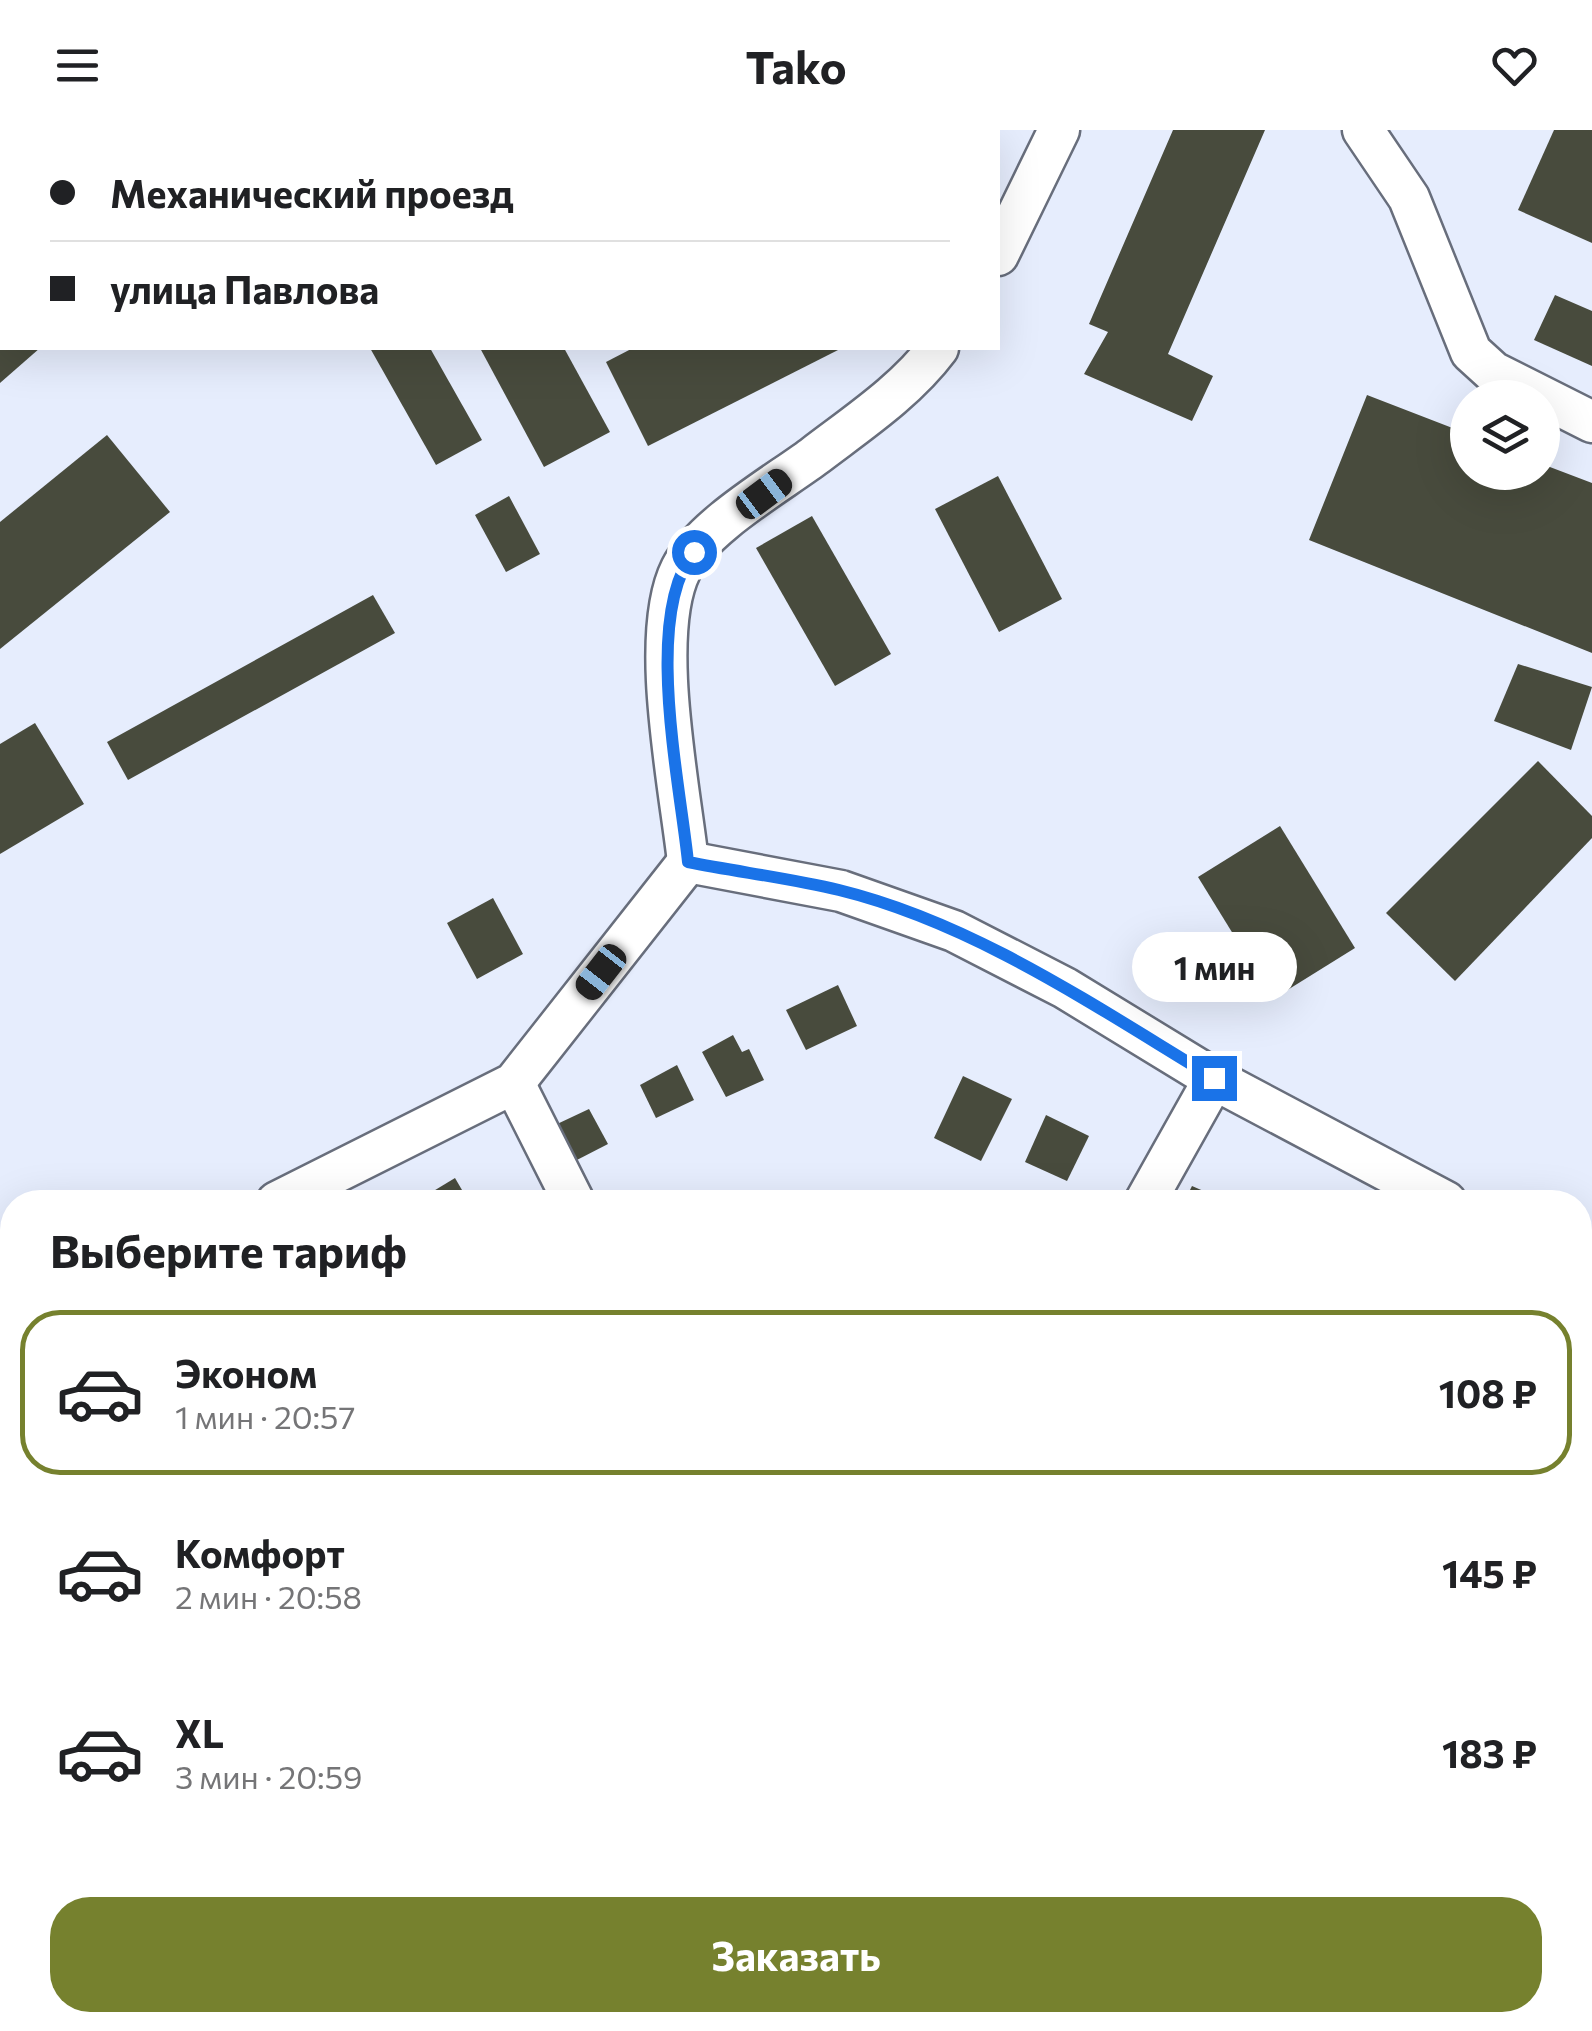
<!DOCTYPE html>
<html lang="ru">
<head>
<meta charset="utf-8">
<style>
  body { margin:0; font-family:Commissioner,sans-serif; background:#f2f2f2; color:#202124; height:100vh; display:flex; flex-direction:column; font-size:38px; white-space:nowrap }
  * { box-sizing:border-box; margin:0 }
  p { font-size:32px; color:#757577 }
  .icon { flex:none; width:55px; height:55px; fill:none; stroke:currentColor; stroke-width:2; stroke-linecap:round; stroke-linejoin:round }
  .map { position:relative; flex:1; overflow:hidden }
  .side { position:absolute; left:0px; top:1060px; width:1592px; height:842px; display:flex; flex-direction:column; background:#fff; border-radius:40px 40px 0 0; box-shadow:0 10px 40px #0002 }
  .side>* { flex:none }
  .banner { position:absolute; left:0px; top:0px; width:1000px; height:220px; box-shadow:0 10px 40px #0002; display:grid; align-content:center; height:220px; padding:0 50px; background:#fff }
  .controls { position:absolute; left:1450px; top:250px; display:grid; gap:20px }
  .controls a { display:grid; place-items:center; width:110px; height:110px; border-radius:50%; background:#fff; box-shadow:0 10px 40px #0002; font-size:50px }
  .end { position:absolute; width:45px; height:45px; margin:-22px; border:12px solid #1a73e8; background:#fff; box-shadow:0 0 0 5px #fff }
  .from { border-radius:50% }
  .bubble { position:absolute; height:70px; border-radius:35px; background:#fff; box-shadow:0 10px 40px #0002; font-size:32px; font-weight:700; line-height:70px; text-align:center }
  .car { position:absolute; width:30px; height:60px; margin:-30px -15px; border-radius:12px; box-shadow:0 0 8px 2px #0007; background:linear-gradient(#222 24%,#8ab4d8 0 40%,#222 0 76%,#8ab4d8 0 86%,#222 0) }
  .banner b { display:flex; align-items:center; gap:35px; height:95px; font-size:38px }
  .banner b+b { border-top:2px solid #e0e0e0 }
  .banner i { width:25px; height:25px; background:#202124 }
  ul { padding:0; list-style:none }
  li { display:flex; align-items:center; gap:30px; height:165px; margin:0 20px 15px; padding:0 30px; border:5px solid transparent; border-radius:40px }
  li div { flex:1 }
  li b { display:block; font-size:38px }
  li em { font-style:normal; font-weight:700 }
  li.on { border-color:#76812e }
  li>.icon { width:90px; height:90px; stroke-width:1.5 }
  h2 { padding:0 50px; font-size:45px; line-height:120px }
  .primary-button { display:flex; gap:20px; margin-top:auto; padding:20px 50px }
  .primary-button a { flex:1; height:115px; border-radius:40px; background:#76812e; color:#fff; font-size:40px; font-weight:700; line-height:115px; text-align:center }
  header { display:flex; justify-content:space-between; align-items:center; height:130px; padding:0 50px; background:#fff; font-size:45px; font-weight:700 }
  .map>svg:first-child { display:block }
  .building { fill:#484b3d }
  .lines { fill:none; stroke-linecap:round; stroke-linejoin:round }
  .minor-casing { stroke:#686e7c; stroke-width:45 }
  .minor { stroke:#fff; stroke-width:40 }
  .route { stroke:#1a73e8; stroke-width:12 }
</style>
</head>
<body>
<header><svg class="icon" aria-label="menu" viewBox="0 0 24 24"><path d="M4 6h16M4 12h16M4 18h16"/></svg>Tako<svg class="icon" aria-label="heart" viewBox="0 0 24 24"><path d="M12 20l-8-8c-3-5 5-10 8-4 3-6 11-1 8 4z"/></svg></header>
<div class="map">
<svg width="1592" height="1901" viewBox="0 0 1592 1901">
  <rect width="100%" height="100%" fill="#e6edfd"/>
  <g class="building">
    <polygon points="1173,0 1265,0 1168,224 1213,246 1192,291 1084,244 1108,202 1089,194"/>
    <polygon points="1554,0 1592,0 1592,113 1518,80"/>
    <polygon points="1555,165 1592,181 1592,236 1534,210"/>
    <polygon points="0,218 40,218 0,253"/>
    <polygon points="370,218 430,218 482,310 436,335"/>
    <polygon points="480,218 564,218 610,302 544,337"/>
    <polygon points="633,218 842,218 648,316 606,232"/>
    <polygon points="1367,265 1468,304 1468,342 1542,342 1542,334 1592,353 1592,523 1309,410"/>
    <polygon points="107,305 170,382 0,519 0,392"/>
    <polygon points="998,346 1062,469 999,502 935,379"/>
    <polygon points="509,366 540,424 506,442 475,385"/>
    <polygon points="812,386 891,524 835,556 756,418"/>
    <polygon points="373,465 395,503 128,650 107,612"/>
    <polygon points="1518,534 1592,557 1571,620 1494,591"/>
    <polygon points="35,593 84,674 0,724 0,614"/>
    <polygon points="1538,631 1592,686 1592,708 1455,851 1386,783"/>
    <polygon points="1280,696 1355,818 1273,869 1198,747"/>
    <polygon points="493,768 523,824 477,849 447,793"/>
    <polygon points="838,855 857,896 806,920 786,880"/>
    <polygon points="733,905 742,922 749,919 764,950 726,967 702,922"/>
    <polygon points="677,935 694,970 656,988 640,955"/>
    <polygon points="963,946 1012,969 981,1031 934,1008"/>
    <polygon points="589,979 608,1014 573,1032 555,995"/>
    <polygon points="1046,985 1089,1006 1067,1051 1025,1032"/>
    <polygon points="455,1048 469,1072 424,1072 422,1068"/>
    <polygon points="1192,1056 1229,1072 1184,1072"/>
    <polygon points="12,1421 12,1456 0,1448"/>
    <polygon points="1580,1445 1592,1447 1592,1499 1580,1496"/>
    <polygon points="1050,1890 1068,1890 1082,1901 1041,1901"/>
    <polygon points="1102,1890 1148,1890 1155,1895 1150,1901 1118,1901"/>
    <polygon points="1159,1890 1179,1890 1183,1893 1177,1901 1152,1901"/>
  </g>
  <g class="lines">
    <defs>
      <g id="minor">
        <polyline points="1363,0 1409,68 1471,222 1493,242 1592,292"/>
        <polyline points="998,125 1059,0"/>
        <path d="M688 732C680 658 648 505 681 439 702 397 775 355 813 327 856 294 905 262 938 218"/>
        <polyline points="514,953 574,1072"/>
        <polyline points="277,1072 514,953 688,732 841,761 954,801 1065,858 1214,949 1446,1072"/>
        <polyline points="1145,1072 1214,949"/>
        <polyline points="1580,1144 1592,1150"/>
        <polyline points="0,1213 12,1207"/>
        <polyline points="0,1804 12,1805"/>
        <polyline points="595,1890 634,1901"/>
        <polyline points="1317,1890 1321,1901"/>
        <polyline points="1005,1901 1014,1890"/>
      </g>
    </defs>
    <use href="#minor" class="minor-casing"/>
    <use href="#minor" class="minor"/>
  </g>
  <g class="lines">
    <path class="route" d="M694 422C643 485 680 653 688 732 738 742 789 748 839 760 974 793 1096 877 1214 948"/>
  </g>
</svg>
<div class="controls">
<a><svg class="icon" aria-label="layers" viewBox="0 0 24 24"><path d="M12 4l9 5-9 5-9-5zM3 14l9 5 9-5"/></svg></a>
</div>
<i class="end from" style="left:694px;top:422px"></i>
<i class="end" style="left:1214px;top:948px"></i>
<div class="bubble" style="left:1132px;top:802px;width:165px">1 мин</div>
<i class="car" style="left:764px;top:364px;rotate:53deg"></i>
<i class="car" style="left:601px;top:842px;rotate:218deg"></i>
<div class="banner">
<b><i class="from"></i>Механический проезд</b>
<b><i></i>улица Павлова</b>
</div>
<section class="side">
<h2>Выберите тариф</h2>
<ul>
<li class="on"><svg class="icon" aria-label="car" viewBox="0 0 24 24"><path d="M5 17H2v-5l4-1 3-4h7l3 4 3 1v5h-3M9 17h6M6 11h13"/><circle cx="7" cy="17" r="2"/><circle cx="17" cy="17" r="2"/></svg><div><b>Эконом</b><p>1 мин · 20:57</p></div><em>108 ₽</em></li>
<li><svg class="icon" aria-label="car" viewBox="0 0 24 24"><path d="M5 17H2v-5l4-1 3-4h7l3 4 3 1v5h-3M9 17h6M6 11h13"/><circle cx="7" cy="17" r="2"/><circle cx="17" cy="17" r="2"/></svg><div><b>Комфорт</b><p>2 мин · 20:58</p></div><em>145 ₽</em></li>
<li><svg class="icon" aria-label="car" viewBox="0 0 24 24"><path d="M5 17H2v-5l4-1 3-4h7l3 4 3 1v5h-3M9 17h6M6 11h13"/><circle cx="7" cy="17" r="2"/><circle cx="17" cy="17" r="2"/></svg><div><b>XL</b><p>3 мин · 20:59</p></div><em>183 ₽</em></li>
</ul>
<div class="primary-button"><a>Заказать</a></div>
</section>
</div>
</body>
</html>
